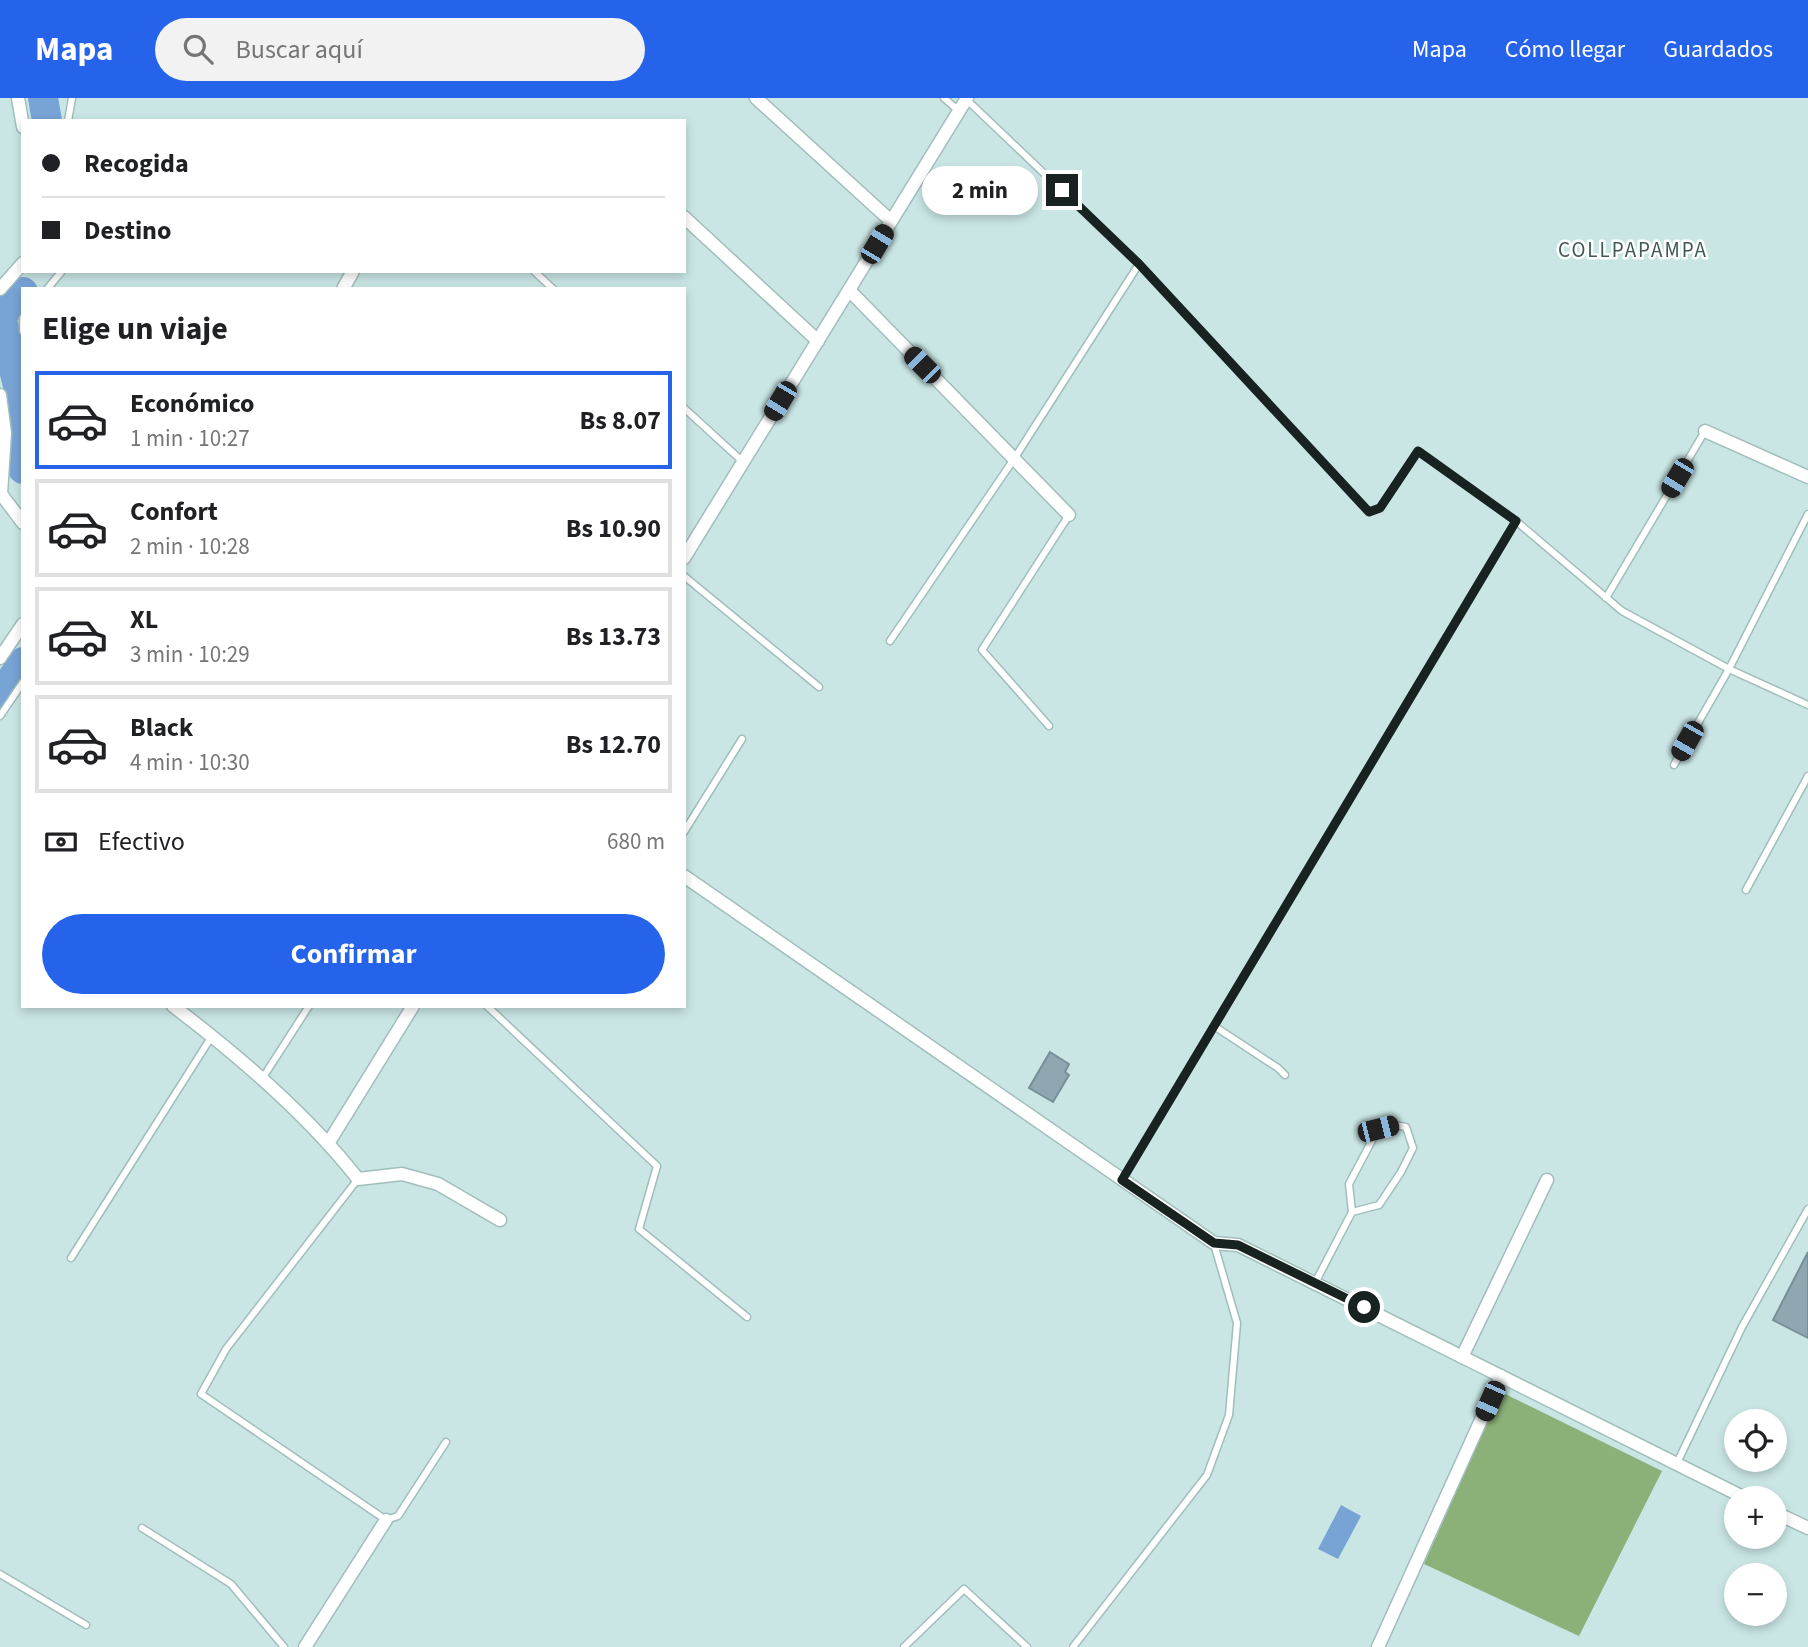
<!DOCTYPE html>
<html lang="es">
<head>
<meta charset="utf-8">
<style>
  body { margin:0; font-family:"Source Sans 3",sans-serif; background:#f2f2f2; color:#202124; height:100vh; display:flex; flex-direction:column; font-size:26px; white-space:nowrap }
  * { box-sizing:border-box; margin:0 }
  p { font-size:23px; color:#757577 }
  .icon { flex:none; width:38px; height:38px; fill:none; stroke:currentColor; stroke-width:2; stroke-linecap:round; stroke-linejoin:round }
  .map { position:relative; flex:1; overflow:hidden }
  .sheet { position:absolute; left:21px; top:189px; width:665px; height:721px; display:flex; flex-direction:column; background:#fff; border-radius:0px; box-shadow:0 4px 10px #0003 }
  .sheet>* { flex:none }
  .guide { position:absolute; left:21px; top:21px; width:665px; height:154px; border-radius:0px; box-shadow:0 4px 10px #0003; display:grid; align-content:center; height:154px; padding:0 21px; background:#fff }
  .controls { position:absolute; left:1724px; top:1311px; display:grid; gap:14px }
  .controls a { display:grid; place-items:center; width:63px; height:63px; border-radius:50%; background:#fff; box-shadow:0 4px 10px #0003; font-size:35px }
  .end { position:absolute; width:32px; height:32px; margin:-16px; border:9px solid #172221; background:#fff; box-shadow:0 0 0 4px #fff }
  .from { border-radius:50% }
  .bubble { position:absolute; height:49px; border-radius:24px; background:#fff; box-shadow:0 4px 10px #0003; font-size:23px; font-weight:700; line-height:49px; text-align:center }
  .car { position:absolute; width:21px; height:42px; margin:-21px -10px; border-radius:9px; box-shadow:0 0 5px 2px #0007; background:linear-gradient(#222 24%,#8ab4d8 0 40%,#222 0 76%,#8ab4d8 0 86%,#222 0) }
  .guide b { display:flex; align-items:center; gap:24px; height:66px; font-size:26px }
  .guide b+b { border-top:2px solid #e0e0e0 }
  .guide i { width:18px; height:18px; background:#202124 }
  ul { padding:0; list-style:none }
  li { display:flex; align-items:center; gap:21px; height:98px; margin:0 14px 10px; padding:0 7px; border:4px solid #e0e0e0; border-radius:0px }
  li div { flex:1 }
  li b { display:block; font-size:26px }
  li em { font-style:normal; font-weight:700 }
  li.on { border-color:#2563eb }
  li>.icon { width:63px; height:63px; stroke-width:1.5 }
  h2 { padding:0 21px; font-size:32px; line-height:84px }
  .pay { display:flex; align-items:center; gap:18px; height:77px; padding:0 21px; font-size:26px }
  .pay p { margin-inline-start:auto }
  .action { display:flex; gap:14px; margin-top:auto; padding:14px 21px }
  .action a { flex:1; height:80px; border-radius:42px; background:#2563eb; color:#fff; font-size:28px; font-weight:700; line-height:80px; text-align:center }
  header { display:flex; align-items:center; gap:42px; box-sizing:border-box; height:98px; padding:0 35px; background:#2563eb; color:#fff }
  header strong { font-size:33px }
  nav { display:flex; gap:38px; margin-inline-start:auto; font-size:24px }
  .search { width:490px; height:63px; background:#f2f2f2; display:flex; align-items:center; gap:18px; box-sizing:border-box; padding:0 24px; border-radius:38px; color:#757577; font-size:26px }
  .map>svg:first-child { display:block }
  .forest { fill:#8bb078 }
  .water { fill:#77a3d5 }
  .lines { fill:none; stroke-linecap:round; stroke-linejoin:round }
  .river { stroke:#77a3d5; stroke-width:30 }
  .building { fill:#8fa7b1; stroke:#778f98; stroke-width:2 }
  .lane-casing { stroke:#a1bdbc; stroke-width:9 }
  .street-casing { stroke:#a1bdbc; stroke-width:15 }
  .lane { stroke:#fff; stroke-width:6 }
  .street { stroke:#fff; stroke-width:12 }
  .route { stroke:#172221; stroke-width:9 }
  .labels { text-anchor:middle; stroke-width:5; stroke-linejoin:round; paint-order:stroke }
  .neighbourhood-label { font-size:21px; letter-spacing:2px; fill:#3f5959; stroke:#fff }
</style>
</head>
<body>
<header>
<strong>Mapa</strong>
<div class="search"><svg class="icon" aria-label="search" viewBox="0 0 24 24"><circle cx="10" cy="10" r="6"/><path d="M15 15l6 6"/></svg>Buscar aquí</div>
<nav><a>Mapa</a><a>Cómo llegar</a><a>Guardados</a></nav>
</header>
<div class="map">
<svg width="1808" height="1549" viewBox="0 0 1808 1549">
  <rect width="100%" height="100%" fill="#c9e6e5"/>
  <polygon class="forest" points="1501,1294 1662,1373 1579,1538 1424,1466"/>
  <polygon class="water" points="1341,1407 1361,1418 1338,1461 1318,1451"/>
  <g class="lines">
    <g class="river">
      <polyline points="43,0 47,23"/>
      <polyline points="23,194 1,218 22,304 23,371"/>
      <polyline points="0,599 23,564"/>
    </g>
  </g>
  <g class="building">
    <polygon points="1050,954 1069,966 1065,974 1069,977 1053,1004 1029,990"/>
    <polygon points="1808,1154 1808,1240 1773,1222"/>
  </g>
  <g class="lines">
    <defs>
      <g id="lane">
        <polyline points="944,0 959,13"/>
        <polyline points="966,1 1139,166 1369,414 1380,410 1418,353 1516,423 1622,513 1729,571 1808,607"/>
        <polyline points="68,23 72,0"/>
        <polyline points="534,173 553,191"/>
        <polyline points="47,191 62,173"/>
        <polyline points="23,220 23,233"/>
        <polyline points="684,310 742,363"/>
        <polyline points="684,478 819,589"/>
        <polyline points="1606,500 1705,333"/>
        <polyline points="890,543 1014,361 1139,166"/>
        <polyline points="0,618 23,584"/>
        <polyline points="1049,628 982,552 1069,417"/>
        <polyline points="1674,667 1729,571 1808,416"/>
        <polyline points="684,734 742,641"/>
        <polyline points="1746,792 1808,678"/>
        <polyline points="487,908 657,1068 639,1131 747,1219"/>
        <polyline points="1214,928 1278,970 1285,977"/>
        <polyline points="262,981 309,908"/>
        <polyline points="358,1081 226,1251 201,1296 386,1422 398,1418 446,1344"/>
        <polyline points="1122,1082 1516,423"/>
        <polyline points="71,1160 212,938"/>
        <polyline points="1315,1185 1352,1114 1379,1107 1401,1074 1413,1050 1406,1029 1394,1027 1378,1031 1349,1086 1352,1114"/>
        <polyline points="1677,1365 1742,1229 1808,1111"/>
        <polyline points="142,1430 231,1486 284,1549"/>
        <polyline points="0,1476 86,1527"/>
        <polyline points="904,1549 964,1491 1027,1549"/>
        <polyline points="1073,1549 1207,1377 1229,1317 1237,1225 1214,1146"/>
      </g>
      <g id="street">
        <polyline points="18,0 23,29"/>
        <polyline points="756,0 891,123"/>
        <polyline points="684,119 818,243"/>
        <polyline points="0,191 23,165"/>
        <polyline points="343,191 353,173"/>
        <polyline points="849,192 1069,417"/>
        <polyline points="0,297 5,335 1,396 23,425"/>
        <polyline points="1705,333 1808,379"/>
        <polyline points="684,460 967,0"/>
        <polyline points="0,560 23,526"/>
        <polyline points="684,778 1214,1145 1238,1147 1745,1400"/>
        <path d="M173 908C239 958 307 1016 358 1081L402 1076 438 1086 500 1122"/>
        <polyline points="329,1044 413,908"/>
        <polyline points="1462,1259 1547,1082"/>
        <polyline points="1774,1414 1808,1430"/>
        <polyline points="305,1549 386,1422"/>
        <polyline points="1378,1549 1501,1278"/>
      </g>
    </defs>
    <use href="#lane" class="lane-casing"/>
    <use href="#street" class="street-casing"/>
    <use href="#lane" class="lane"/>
    <use href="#street" class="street"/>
  </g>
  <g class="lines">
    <polyline class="route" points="1062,92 1139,166 1369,414 1380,410 1418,353 1516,423 1122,1082 1214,1145 1238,1147 1364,1209"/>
  </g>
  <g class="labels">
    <g class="neighbourhood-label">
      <text x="1633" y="159">COLLPAPAMPA</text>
    </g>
  </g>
</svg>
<div class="controls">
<a><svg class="icon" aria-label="locate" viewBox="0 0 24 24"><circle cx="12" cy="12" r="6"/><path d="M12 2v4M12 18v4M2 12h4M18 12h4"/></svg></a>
<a>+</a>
<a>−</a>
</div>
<i class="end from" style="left:1364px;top:1209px"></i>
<i class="end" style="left:1062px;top:92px"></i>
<div class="bubble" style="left:922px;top:68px;width:116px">2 min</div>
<i class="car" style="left:877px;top:146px;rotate:31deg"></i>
<i class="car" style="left:922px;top:267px;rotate:315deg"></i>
<i class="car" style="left:780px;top:303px;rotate:211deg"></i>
<i class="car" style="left:1677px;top:380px;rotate:211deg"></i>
<i class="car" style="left:1687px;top:643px;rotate:210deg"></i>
<i class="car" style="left:1378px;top:1031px;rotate:76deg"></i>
<i class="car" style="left:1490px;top:1303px;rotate:204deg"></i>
<div class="guide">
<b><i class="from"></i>Recogida</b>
<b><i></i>Destino</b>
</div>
<section class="sheet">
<h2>Elige un viaje</h2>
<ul>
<li class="on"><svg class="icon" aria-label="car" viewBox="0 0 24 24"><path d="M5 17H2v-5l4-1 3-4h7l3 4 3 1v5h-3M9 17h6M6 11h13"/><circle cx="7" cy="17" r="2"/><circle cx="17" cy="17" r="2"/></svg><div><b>Económico</b><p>1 min · 10:27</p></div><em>Bs 8.07</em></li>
<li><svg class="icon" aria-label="car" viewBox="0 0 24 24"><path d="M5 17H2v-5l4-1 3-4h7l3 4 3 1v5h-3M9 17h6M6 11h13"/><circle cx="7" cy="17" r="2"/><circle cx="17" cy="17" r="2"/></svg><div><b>Confort</b><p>2 min · 10:28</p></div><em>Bs 10.90</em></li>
<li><svg class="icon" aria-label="car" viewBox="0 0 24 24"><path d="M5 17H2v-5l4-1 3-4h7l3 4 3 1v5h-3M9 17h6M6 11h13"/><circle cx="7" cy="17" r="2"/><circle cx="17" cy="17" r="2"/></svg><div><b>XL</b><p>3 min · 10:29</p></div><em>Bs 13.73</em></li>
<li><svg class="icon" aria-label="car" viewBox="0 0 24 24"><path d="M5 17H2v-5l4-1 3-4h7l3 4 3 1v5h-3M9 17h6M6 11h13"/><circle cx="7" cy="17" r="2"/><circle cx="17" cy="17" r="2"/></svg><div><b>Black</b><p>4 min · 10:30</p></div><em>Bs 12.70</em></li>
</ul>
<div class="pay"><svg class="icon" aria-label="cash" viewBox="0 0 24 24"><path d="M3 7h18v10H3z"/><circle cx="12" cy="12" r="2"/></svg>Efectivo<p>680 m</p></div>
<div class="action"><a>Confirmar</a></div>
</section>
</div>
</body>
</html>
